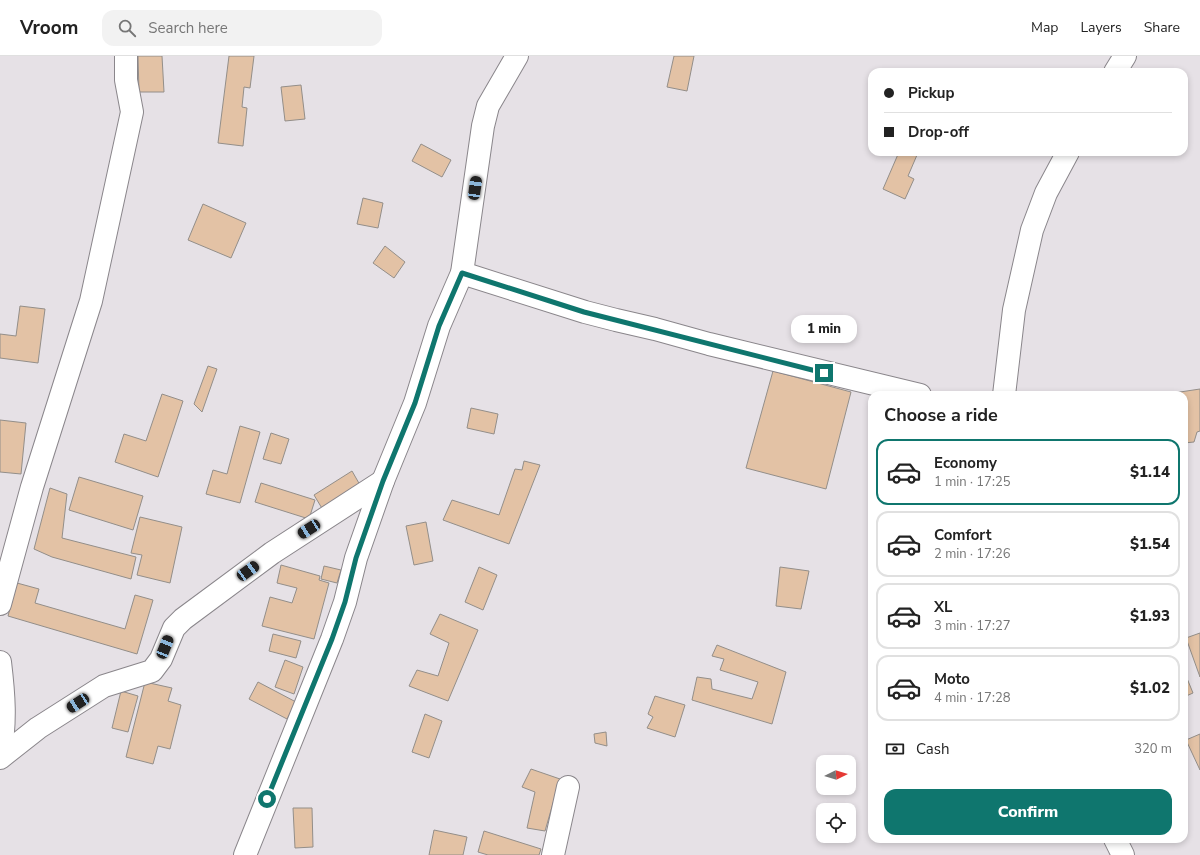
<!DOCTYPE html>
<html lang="en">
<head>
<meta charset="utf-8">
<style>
  body { margin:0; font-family:"Nunito Sans",sans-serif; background:#f2f2f2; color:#222; height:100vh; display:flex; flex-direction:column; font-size:15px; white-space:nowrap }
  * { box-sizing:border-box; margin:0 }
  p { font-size:13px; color:#767676 }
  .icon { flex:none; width:22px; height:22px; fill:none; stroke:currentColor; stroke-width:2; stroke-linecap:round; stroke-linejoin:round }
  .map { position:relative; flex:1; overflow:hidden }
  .details { position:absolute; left:868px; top:335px; width:320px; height:452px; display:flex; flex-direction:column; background:#fff; border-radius:12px; box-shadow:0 2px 6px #0003 }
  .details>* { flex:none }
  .top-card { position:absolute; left:868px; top:12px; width:320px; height:88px; border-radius:12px; box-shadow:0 2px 6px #0003; display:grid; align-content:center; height:88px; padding:0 16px; background:#fff }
  .needle { width:26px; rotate:85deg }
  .fabs { position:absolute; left:816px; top:699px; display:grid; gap:8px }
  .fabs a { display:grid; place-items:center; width:40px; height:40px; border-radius:8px; background:#fff; box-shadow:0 2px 6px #0003; font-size:20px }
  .end { position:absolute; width:18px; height:18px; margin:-9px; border:5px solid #0f766e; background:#fff; box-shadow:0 0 0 2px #fff }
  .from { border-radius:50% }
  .bubble { position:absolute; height:28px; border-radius:12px; background:#fff; box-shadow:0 2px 6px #0003; font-size:13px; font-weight:800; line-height:28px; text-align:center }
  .car { position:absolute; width:12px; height:24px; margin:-12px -6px; border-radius:5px; box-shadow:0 0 3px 1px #0007; background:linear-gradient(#222 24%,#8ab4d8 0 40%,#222 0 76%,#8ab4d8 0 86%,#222 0) }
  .top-card b { display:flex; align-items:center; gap:14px; height:38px; font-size:15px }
  .top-card b+b { border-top:1px solid #e0e0e0 }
  .top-card i { width:10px; height:10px; background:#222 }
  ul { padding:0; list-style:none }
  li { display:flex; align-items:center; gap:12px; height:66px; margin:0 8px 6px; padding:0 8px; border:2px solid #e0e0e0; border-radius:12px }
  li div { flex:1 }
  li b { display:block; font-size:15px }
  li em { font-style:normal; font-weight:800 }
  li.current { border-color:#0f766e }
  li>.icon { width:36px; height:36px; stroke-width:1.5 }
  h2 { padding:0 16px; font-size:18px; line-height:48px }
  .pay { display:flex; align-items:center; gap:10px; height:44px; padding:0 16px; font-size:15px }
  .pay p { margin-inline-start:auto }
  .action { display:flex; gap:8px; margin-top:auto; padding:8px 16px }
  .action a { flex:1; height:46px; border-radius:12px; background:#0f766e; color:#fff; font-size:16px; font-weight:800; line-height:46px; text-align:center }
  header { display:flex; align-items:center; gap:24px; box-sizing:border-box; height:56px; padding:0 20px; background:#fff; border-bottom:1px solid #e0e0e0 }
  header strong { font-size:19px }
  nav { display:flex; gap:22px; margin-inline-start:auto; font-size:14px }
  .search { width:280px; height:36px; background:#f2f2f2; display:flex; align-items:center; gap:10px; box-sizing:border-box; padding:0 14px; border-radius:12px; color:#767676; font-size:15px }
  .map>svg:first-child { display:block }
  .building { fill:#e3c2a5; stroke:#938e89 }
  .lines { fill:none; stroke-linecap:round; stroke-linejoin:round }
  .minor-casing { stroke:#8a868b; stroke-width:24 }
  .minor { stroke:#fff; stroke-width:22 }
  .route { stroke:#0f766e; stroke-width:5 }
</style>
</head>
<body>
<header>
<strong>Vroom</strong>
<div class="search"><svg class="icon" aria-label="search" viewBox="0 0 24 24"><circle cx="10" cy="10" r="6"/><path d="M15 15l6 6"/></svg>Search here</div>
<nav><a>Map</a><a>Layers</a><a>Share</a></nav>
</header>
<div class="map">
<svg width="1200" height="799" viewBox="0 0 1200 799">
  <rect width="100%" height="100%" fill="#e6e1e6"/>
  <g class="building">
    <polygon points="138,0 162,0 164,36 139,36"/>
    <polygon points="229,0 254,0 250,32 244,31 242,51 247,52 243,90 218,87"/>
    <polygon points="674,0 694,0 687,35 667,31"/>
    <polygon points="301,29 305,63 285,65 281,31"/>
    <polygon points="421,88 451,104 442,121 412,105"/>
    <polygon points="899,96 910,96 917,99 908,120 914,123 905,143 883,133"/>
    <polygon points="363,142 383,147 378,172 357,168"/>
    <polygon points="203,148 246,167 231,202 188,184"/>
    <polygon points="385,190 405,206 394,222 373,207"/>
    <polygon points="20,250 45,253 38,307 0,302 0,278 16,280"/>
    <polygon points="208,310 217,313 202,356 194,348"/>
    <polygon points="773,315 851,336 826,433 746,412"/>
    <polygon points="1200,333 1200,375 1197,376 1194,386 1184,387 1184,339 1160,339"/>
    <rect x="1118" y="336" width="19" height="3"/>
    <polygon points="162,338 183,345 158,421 115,406 124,378 146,385"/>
    <polygon points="471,352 498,358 494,378 467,372"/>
    <polygon points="0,364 26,367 21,418 0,416"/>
    <polygon points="240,370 260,376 240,447 206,438 213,414 227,418"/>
    <polygon points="271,377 289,383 281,408 263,403"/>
    <polygon points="524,405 540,409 509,488 443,464 452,444 499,459 515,413 522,414"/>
    <polygon points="352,415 364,436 326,459 314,439"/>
    <polygon points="79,421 143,440 133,474 69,454"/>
    <polygon points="261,427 315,444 309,463 255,446"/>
    <polygon points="50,432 67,438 62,482 136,501 131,523 52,501 34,493"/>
    <polygon points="140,461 182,471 170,527 137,519 142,499 131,497"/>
    <polygon points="426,466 433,505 414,509 406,470"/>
    <polygon points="871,485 872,485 872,506 870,506"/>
    <polygon points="281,509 320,520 319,524 329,527 314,583 262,570 270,541 292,547 297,532 277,527"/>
    <polygon points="324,510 341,514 337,527 321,523"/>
    <polygon points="479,511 497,519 483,554 465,546"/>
    <polygon points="780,511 809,515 801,553 776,550"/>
    <polygon points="17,527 39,533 35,547 125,573 135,539 153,544 137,598 8,560"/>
    <polygon points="440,558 478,574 448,645 409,630 417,614 438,620 449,587 430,578"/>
    <polygon points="1200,577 1200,621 1186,582"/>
    <polygon points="273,578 301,585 296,602 269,595"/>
    <polygon points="717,589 786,616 772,668 692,644 697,621 711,623 712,633 752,643 758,626 720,614 724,603 712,600"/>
    <polygon points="285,604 303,611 294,638 275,631"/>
    <polygon points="1184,615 1193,637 1184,641"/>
    <polygon points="145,626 172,632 168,645 181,649 170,693 158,690 153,708 126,701"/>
    <polygon points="258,626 296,646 287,663 249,643"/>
    <polygon points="121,635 138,640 128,676 112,672"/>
    <polygon points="655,640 685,649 675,681 647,672 653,661 648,658"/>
    <polygon points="425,658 442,665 429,702 412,696"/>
    <polygon points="606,676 607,690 595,687 594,678"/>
    <polygon points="1200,678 1200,714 1186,684"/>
    <polygon points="531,713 560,723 545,775 527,772 535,736 522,731"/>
    <polygon points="293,752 312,752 313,791 295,792"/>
    <polygon points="434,774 467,781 463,799 429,799"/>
    <polygon points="484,775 541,793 539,799 488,799 478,796"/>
  </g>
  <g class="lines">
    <defs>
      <g id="minor">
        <polyline points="1115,16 1125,0"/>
        <polyline points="462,217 585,256 616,264 655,273 709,288 920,339"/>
        <polyline points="1004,339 1014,254 1032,174 1046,137 1068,96"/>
        <polyline points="0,548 32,431 91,245 132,56 126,24 126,0"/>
        <path d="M0 606C4 639 6 666 0 699"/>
        <polyline points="0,702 38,672 104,630 152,615 161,603 174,572 183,563 272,497 383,425"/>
        <polyline points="1115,783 1123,799"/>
        <polyline points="245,799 332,583 345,546 356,502 383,425 415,347 439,270 462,217 483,70 488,50 517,0"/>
        <polyline points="553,799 568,731"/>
      </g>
    </defs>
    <use href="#minor" class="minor-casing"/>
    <use href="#minor" class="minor"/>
  </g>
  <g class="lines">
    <polyline class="route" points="267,743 332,583 345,546 356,502 383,425 415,347 439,270 462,217 584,256 824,317"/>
  </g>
</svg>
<div class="fabs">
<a><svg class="needle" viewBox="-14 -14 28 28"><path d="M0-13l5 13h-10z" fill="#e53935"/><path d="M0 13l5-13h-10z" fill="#767676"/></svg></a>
<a><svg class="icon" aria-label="locate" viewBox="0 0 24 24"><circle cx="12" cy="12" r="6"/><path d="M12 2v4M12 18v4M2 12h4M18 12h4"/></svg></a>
</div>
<i class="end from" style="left:267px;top:743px"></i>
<i class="end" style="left:824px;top:317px"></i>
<div class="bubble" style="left:791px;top:259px;width:66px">1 min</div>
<i class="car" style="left:475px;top:132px;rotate:8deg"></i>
<i class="car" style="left:309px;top:473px;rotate:237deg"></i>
<i class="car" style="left:248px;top:515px;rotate:54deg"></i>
<i class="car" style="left:165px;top:591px;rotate:22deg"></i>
<i class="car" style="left:78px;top:647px;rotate:237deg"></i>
<div class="top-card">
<b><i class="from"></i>Pickup</b>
<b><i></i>Drop-off</b>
</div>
<section class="details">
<h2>Choose a ride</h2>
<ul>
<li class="current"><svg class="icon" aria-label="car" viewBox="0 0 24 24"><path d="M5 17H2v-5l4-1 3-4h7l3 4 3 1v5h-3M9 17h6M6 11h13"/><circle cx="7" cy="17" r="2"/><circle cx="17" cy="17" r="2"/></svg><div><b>Economy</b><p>1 min · 17:25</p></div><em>$1.14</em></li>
<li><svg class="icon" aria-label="car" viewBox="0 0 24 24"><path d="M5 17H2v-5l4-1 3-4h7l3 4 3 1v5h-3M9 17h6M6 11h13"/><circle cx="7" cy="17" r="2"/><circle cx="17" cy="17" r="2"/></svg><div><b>Comfort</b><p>2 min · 17:26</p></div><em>$1.54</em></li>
<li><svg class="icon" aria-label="car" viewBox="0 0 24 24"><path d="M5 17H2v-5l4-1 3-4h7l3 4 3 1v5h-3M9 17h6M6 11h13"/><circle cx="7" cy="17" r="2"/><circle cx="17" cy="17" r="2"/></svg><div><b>XL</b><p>3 min · 17:27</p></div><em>$1.93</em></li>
<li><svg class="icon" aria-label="car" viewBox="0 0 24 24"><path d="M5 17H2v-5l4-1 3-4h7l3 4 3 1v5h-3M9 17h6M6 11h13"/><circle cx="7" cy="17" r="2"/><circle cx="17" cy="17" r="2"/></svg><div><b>Moto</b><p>4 min · 17:28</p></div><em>$1.02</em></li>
</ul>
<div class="pay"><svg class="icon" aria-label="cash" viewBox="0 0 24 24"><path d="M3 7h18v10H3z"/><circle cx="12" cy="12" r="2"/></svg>Cash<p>320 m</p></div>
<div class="action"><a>Confirm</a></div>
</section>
</div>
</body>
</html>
